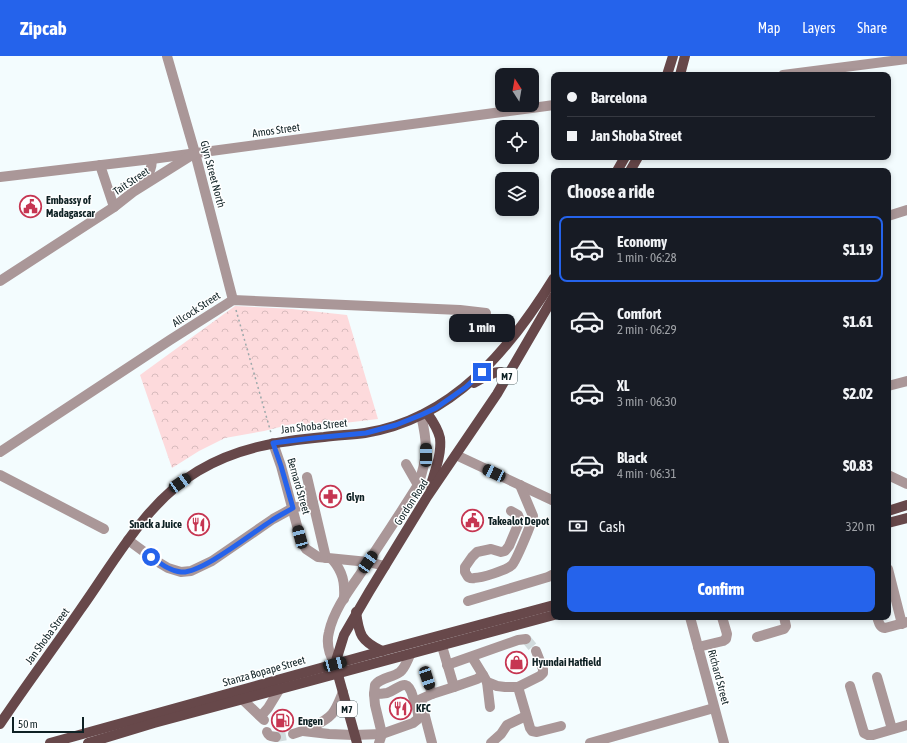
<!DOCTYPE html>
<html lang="en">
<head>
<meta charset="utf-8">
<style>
  body { margin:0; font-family:"Asap Condensed",sans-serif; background:#20242c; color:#f1f3f6; height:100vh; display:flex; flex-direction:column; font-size:15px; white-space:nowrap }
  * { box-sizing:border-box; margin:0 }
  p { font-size:13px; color:#9ea1a6 }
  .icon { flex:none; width:22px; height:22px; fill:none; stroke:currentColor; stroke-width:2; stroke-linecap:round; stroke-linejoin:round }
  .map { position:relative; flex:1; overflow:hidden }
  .sheet { position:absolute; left:551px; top:112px; width:340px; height:452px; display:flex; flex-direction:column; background:#171b24; border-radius:8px; box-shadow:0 2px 6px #0003 }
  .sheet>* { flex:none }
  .banner { position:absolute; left:551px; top:16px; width:340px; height:88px; border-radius:8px; box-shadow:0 2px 6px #0003; display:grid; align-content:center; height:88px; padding:0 16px; background:#171b24 }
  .needle { width:26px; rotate:349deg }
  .tools { position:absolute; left:495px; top:12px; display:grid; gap:8px }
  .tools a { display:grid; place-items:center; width:44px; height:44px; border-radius:8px; background:#171b24; box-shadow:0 2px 6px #0003; font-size:20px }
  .scale { position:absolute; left:12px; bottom:10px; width:72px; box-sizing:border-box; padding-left:4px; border:2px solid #0e2124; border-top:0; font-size:11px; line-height:14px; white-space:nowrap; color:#0e2124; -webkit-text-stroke:3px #fff; paint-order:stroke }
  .end { position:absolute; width:18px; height:18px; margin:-9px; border:5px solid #2563eb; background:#fff; box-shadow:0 0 0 2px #fff }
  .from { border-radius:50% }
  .bubble { position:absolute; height:28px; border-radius:8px; background:#171b24; box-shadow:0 2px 6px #0003; font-size:13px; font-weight:800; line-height:28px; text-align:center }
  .car { position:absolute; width:12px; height:24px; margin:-12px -6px; border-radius:5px; box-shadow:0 0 3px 1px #0007; background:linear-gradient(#222 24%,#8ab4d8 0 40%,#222 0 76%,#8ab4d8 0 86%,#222 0) }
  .banner b { display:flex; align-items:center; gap:14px; height:38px; font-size:15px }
  .banner b+b { border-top:1px solid #363941 }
  .banner i { width:10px; height:10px; background:#f1f3f6 }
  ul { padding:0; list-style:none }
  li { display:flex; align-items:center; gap:12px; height:66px; margin:0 8px 6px; padding:0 8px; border:2px solid transparent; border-radius:8px }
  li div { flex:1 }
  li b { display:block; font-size:15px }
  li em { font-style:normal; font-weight:800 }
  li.current { border-color:#2563eb }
  li>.icon { width:36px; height:36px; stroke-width:1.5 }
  h2 { padding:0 16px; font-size:18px; line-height:48px }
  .pay { display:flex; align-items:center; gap:10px; height:44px; padding:0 16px; font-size:15px }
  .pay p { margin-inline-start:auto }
  .cta { display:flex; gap:8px; margin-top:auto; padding:8px 16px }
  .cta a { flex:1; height:46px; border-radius:8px; background:#2563eb; color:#fff; font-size:16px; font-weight:800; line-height:46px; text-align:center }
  header { display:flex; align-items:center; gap:24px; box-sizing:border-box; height:56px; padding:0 20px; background:#2563eb; color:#fff }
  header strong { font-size:19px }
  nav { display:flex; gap:22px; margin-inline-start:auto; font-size:14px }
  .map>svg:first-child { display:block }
  .park { fill:url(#park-crowns) }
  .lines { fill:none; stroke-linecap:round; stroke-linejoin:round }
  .minor-tunnel { stroke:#d1dbdd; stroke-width:10; stroke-dasharray:10 5; stroke-linecap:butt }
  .path { stroke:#9ca9ab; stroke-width:1.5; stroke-dasharray:2 3; stroke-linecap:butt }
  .minor { stroke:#aa9798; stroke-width:10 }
  .major { stroke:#67484a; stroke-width:10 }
  .route { stroke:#2563eb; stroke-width:5 }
  .labels { text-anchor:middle; stroke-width:3; stroke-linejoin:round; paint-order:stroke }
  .shield { fill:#fff; stroke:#566466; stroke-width:1 }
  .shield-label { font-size:10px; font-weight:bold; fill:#0e2124 }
  .street-label { font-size:11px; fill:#0e2124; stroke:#fff }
  .poi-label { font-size:11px; font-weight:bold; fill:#0e2124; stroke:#fff; text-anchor:start }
</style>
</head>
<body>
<header>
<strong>Zipcab</strong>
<nav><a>Map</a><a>Layers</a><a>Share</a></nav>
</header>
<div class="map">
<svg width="907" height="687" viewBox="0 0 907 687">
  <defs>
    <pattern id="park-crowns" width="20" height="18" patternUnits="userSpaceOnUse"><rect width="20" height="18" fill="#fddadc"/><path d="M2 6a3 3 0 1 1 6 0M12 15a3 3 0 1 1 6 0" fill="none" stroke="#d8bbbd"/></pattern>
  </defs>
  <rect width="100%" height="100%" fill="#f3fcfe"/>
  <polygon class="park" points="235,250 292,253 347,259 378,363 327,369 292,368 264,375 225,382 199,395 172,412 140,319"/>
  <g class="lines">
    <g class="minor-tunnel">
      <polyline points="526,583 536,595"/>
      <polyline points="276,681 293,678"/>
    </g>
    <polyline class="path" points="236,254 271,377"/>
    <g class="minor">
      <polyline points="167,0 195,97 233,244"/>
      <polyline points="783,19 907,3"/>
      <polyline points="100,109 114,151"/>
      <polyline points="0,121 152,103 554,49"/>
      <path d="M141 129C148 122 152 113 152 103"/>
      <polyline points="888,160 907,154"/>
      <polyline points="0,225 114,151 133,136 192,99"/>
      <polyline points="888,330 907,325"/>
      <polyline points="273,387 281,410 300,481 303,488 306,493 318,501 368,506 385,510"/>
      <polyline points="0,396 170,284 233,244 460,254 486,257"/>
      <polyline points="456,399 554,445"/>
      <polyline points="406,408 418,429"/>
      <polyline points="0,419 104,473"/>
      <polyline points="888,419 907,428"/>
      <polyline points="307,421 326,502"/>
      <path d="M511 455 518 459 520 464 509 490 505 495 501 496 491 493 477 496 472 501 465 511V516L468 521C470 522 472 523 474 522 482 522 507 514 512 509 516 505 532 467 533 460L520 429"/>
      <polyline points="128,484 158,506 168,512 181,516 191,515 212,505 273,463 293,452 313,447"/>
      <path d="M332 503C343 516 345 526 344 543"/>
      <polyline points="888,513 902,568"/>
      <polyline points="468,545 548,521 554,518"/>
      <polyline points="690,561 724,687"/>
      <path d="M877 561C879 566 879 571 885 572L907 566"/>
      <polyline points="757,581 784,573 786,570 784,561"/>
      <polyline points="442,590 454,631 477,623 483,619 472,601"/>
      <polyline points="698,591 723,585 726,583 727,578 722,561"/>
      <path d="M335 608C329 598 326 587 329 576 334 553 350 533 363 514 381 486 400 458 418 429 428 401 428 389 421 359"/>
      <polyline points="447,609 518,584 526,583"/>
      <polyline points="483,619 487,626 497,630 505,631 518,631 540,620 543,617 543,613 536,595"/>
      <polyline points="877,621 892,673"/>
      <polyline points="427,622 432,638 454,631"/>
      <polyline points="487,626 490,651"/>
      <polyline points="850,630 864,677 868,679 873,679 907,669"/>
      <polyline points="518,631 530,672 532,675 537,676 561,670"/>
      <polyline points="243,644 264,664"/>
      <polyline points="261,660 268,652 279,634"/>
      <path d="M303 675 329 678 354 679 382 678 413 667 418 663C419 655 416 648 413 641 407 619 399 633 387 637 382 638 378 638 374 638"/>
      <path d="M267 676C269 681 271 680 276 681"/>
      <path d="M293 678C304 675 324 667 332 658 337 652 340 643 343 636"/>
      <path d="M379 687 382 678 375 649 374 638 375 629C381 621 392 622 400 616 405 612 407 605 410 599"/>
      <polyline points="432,687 421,645 421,643 432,638"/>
      <polyline points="491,687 501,678 507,669 526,660"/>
      <polyline points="590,687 714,652"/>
    </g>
    <g class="major">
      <polyline points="667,19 673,0"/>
      <polyline points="680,19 685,0"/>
      <polyline points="617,115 625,101"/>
      <polyline points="630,115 638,101"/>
      <path d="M474 327C481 323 493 315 501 316 502 317 506 319 507 320"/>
      <path d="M427 357C432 364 438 373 440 382 442 399 434 417 430 432"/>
      <polyline points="888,455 907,449"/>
      <polyline points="888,467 907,462"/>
      <path d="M356 556C359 579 361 585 382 595"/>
      <path d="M0 668C26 629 54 592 80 554 115 505 146 446 198 415 238 391 280 385 324 381 338 379 352 379 365 377 453 363 510 293 554 222"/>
      <polyline points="50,687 382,595 554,549"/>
      <polyline points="88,687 154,667 554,559"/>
      <polyline points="357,687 335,608 344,579 369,536 427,441 497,338 554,240"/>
    </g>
  </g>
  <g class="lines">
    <path class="route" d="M151 501C160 507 170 515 181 516 201 518 252 477 271 465 278 460 285 457 293 452L281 410 273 387 313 382 366 377 396 369 421 359 436 352 466 331 482 316"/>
  </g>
  <defs>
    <symbol id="civic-ring" viewBox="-11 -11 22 22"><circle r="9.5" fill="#fff" stroke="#c63652" stroke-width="1.5"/><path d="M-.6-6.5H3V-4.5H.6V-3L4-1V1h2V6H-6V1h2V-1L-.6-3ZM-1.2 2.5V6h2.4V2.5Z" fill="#c63652"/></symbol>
    <symbol id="pharmacy-ring" viewBox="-11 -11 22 22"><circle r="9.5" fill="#fff" stroke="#c63652" stroke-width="1.5"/><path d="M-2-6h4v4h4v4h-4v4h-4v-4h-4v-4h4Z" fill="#c63652"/></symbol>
    <symbol id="restaurant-ring" viewBox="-11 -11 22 22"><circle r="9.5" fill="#fff" stroke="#c63652" stroke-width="1.5"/><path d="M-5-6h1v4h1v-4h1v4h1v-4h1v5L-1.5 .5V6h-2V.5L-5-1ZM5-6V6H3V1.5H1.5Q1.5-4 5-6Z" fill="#c63652"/></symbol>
    <symbol id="shop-ring" viewBox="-11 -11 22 22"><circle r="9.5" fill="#fff" stroke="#c63652" stroke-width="1.5"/><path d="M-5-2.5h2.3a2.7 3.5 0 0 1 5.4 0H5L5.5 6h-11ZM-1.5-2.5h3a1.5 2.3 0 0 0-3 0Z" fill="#c63652"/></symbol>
    <symbol id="fuel-ring" viewBox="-11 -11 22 22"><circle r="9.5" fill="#fff" stroke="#c63652" stroke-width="1.5"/><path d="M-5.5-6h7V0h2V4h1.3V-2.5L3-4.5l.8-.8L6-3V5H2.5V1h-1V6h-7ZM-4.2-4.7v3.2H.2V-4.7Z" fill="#c63652"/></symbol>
  </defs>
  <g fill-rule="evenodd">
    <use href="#civic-ring" x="18" y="138" width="25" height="25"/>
    <use href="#pharmacy-ring" x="318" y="428" width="25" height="25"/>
    <use href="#civic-ring" x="460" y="452" width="25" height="25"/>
    <use href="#restaurant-ring" x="186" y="456" width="25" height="25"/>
    <use href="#shop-ring" x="504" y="594" width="25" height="25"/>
    <use href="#restaurant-ring" x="388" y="640" width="25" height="25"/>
    <use href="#fuel-ring" x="270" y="652" width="25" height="25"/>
  </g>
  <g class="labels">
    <g class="shield">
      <rect x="497" y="312" width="20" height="16" rx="3"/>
      <rect x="337" y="645" width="20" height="16" rx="3"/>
    </g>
    <g class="shield-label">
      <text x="507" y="324">M7</text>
      <text x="347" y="657">M7</text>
    </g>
    <g class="street-label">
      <text transform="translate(276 74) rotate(-8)" y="4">Amos Street</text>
      <text transform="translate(213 118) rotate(75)" y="4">Glyn Street North</text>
      <text transform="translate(131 125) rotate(-34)" y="4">Tait Street</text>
      <text transform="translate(196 253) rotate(-33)" y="4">Allcock Street</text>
      <text transform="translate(314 370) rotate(-6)" y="4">Jan Shoba Street</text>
      <text transform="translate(299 430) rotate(74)" y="4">Bernard Street</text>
      <text transform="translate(411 446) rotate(-57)" y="4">Gordon Road</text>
      <text transform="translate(47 580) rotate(-54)" y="4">Jan Shoba Street</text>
      <text transform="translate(264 615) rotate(-16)" y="4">Stanza Bopape Street</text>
      <text transform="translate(719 621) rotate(75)" y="4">Richard Street</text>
    </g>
    <g class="poi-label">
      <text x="46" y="148">Embassy of<tspan x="46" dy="13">Madagascar</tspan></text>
      <text x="346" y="445">Glyn</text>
      <text x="488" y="469">Takealot Depot</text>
      <text x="182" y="472" text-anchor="end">Snack a Juice</text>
      <text x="532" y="610">Hyundai Hatfield</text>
      <text x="416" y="656">KFC</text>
      <text x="298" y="669">Engen</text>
    </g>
  </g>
</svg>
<div class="tools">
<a><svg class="needle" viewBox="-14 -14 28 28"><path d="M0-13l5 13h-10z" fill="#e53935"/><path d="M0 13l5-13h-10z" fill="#9ea1a6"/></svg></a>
<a><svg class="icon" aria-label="locate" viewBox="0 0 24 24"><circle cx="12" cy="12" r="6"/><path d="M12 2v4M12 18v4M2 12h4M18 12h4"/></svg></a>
<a><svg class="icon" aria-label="layers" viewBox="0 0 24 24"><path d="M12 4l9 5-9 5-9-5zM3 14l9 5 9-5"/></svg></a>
</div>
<div class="scale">50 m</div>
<i class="end from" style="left:151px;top:501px"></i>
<i class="end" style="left:482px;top:316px"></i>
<div class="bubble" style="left:449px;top:258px;width:66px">1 min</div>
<i class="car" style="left:426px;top:399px;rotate:0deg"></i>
<i class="car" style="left:494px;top:417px;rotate:295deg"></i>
<i class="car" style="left:180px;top:427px;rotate:55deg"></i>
<i class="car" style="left:300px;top:481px;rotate:345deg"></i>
<i class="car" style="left:368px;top:506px;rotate:34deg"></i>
<i class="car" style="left:335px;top:608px;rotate:75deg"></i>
<i class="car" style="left:427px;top:622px;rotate:162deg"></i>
<div class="banner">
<b><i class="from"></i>Barcelona</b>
<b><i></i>Jan Shoba Street</b>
</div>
<section class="sheet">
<h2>Choose a ride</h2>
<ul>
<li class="current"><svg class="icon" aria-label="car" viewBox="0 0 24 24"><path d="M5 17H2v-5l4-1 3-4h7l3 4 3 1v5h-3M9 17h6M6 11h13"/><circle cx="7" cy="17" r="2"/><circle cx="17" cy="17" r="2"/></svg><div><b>Economy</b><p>1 min · 06:28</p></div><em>$1.19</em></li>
<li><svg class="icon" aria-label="car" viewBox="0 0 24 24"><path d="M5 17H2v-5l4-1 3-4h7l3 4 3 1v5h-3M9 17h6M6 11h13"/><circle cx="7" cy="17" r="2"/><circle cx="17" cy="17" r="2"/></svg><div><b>Comfort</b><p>2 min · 06:29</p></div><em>$1.61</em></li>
<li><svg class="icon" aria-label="car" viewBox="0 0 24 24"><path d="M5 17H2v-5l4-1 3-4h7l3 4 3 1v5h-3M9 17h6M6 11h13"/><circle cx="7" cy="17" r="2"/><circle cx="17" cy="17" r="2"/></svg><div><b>XL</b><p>3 min · 06:30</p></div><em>$2.02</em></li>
<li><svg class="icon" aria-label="car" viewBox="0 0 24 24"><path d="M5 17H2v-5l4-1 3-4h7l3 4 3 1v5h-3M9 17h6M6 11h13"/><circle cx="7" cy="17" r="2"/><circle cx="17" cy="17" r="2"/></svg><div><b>Black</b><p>4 min · 06:31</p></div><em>$0.83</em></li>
</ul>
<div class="pay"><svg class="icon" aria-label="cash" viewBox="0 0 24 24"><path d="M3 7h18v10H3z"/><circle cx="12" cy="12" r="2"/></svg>Cash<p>320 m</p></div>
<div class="cta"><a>Confirm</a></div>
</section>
</div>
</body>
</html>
